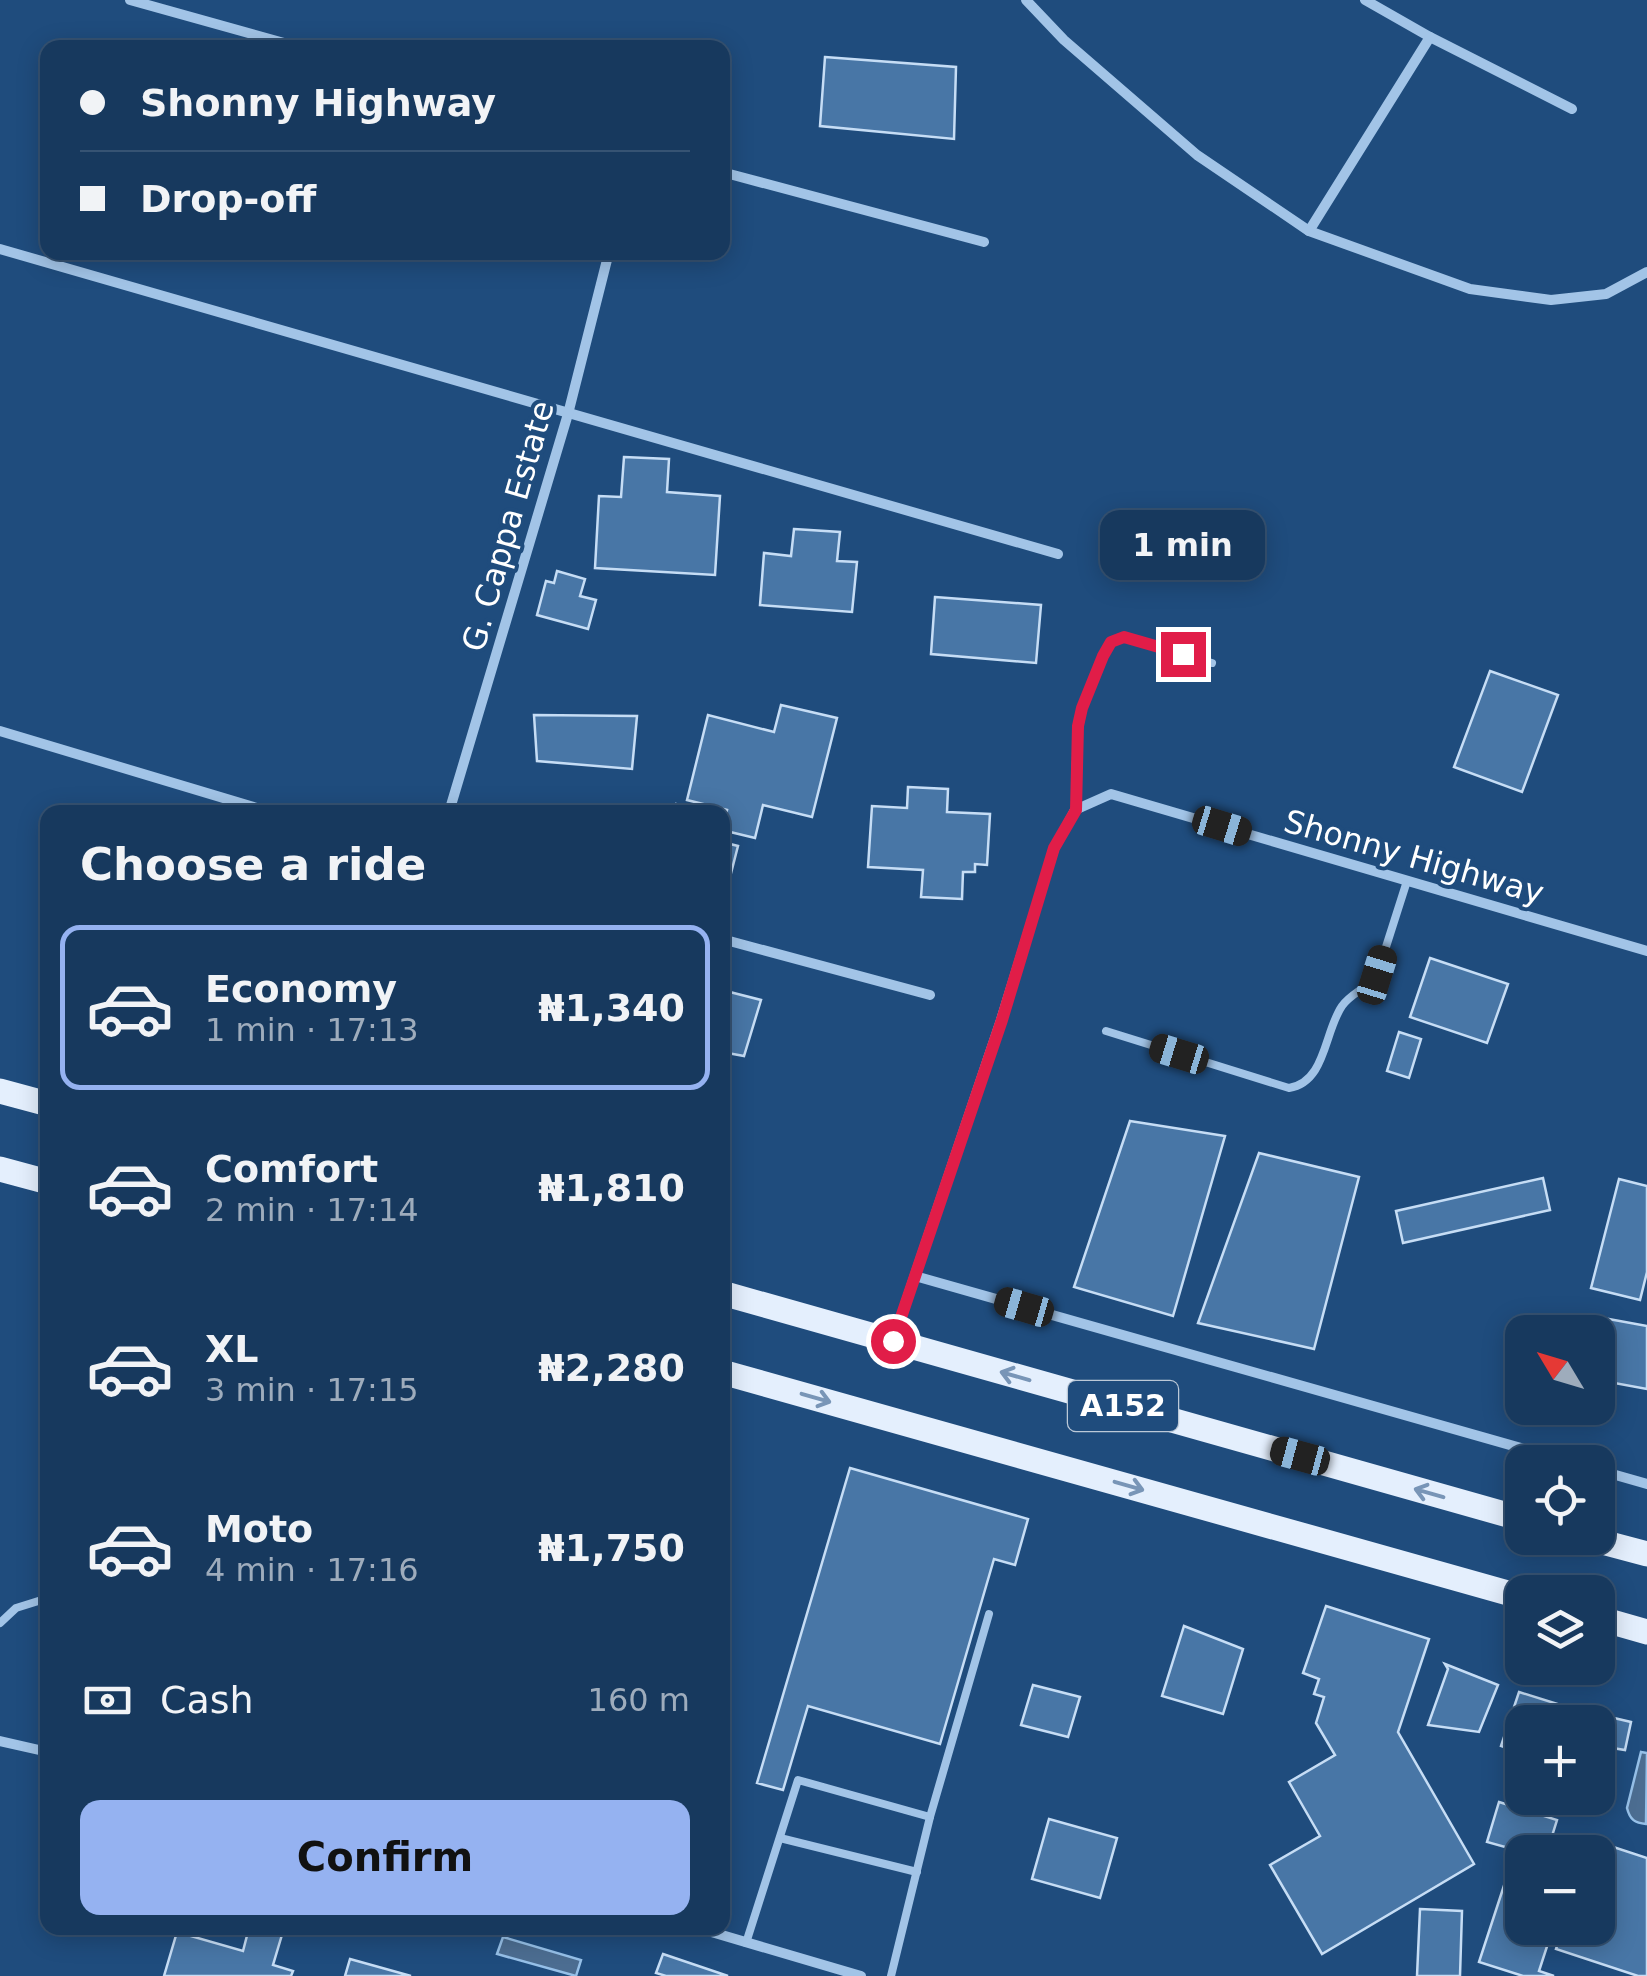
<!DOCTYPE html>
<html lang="en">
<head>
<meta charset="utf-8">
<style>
  body { margin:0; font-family:"DejaVu Sans",sans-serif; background:#244467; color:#f1f3f6; height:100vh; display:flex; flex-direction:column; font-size:38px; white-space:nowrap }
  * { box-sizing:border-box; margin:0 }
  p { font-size:32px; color:#9eacbc }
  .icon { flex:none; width:55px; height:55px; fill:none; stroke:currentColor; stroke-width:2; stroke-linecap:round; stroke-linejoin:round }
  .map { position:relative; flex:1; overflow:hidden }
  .panel { position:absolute; left:40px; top:805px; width:690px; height:1130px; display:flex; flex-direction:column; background:#17395e; border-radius:20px; box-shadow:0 5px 25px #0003,0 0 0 2px #365373 }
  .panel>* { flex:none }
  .top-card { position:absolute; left:40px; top:40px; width:690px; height:220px; border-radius:20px; box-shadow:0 5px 25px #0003,0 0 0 2px #365373; display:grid; align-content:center; height:220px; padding:0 40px; background:#17395e }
  .needle { width:65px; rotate:308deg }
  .tools { position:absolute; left:1505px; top:1315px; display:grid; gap:20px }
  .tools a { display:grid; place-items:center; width:110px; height:110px; border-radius:20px; background:#17395e; box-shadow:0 5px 25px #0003,0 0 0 2px #365373; font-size:50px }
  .end { position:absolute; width:45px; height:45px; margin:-22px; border:12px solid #e11d48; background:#fff; box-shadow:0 0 0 5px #fff }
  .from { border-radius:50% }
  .bubble { position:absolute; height:70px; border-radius:20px; background:#17395e; box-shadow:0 5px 25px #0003,0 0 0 2px #365373; font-size:32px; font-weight:700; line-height:70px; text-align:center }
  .car { position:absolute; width:30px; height:60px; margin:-30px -15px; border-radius:12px; box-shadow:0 0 8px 2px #0007; background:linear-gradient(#222 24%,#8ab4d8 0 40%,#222 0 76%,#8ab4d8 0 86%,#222 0) }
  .top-card b { display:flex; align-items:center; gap:35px; height:95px; font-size:38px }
  .top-card b+b { border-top:2px solid #365373 }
  .top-card i { width:25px; height:25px; background:#f1f3f6 }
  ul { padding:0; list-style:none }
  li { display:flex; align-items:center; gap:30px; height:165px; margin:0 20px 15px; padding:0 20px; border:5px solid transparent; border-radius:20px }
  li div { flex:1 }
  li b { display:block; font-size:38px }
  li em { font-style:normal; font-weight:700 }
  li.current { border-color:#95b2f1 }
  li>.icon { width:90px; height:90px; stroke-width:1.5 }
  h2 { padding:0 40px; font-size:45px; line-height:120px }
  .pay { display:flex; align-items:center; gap:25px; height:110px; padding:0 40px; font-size:38px }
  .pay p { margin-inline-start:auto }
  .cta { display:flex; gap:20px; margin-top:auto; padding:20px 40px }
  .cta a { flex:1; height:115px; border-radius:20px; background:#95b2f1; color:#111; font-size:40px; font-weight:700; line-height:115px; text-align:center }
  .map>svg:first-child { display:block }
  .water { fill:#4c6d91; stroke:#96c0e8; stroke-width:2.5 }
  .building { fill:#4876a6; stroke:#c6ddf5; stroke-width:2.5 }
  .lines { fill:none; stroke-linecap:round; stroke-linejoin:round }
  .service { stroke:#a2c4e7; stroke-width:8 }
  .minor { stroke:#a2c4e7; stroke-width:10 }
  .primary { stroke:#e4effd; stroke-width:25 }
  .oneway { stroke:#7895b7 }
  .route { stroke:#e11d48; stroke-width:12 }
  .labels { text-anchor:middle; stroke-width:8; stroke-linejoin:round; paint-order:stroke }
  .shield { fill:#1f4c7d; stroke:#bcc9d8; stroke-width:2.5 }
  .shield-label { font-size:30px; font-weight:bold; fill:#fff }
  .street-label { font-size:32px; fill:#fff; stroke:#1f4c7d }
</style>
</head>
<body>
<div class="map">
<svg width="1647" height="1976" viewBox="0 0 1647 1976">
  <rect width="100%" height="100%" fill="#1f4c7d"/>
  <g class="water">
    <path d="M1641 1752 1647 1753 1646 1824C1635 1823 1630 1820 1627 1808Z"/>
    <polygon points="503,1937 581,1960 576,1976 497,1954"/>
  </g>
  <g class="building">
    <polygon points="825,57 956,67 954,139 820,126"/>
    <polygon points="624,457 669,459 667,492 720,496 715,575 595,568 599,496 621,497"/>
    <polygon points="794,529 840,532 837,561 857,562 852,612 760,605 764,553 791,556"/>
    <polygon points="557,571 585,579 580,596 596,600 588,629 537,615 546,581 554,583"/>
    <polygon points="935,597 1041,605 1036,663 931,654"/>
    <polygon points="1490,671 1558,695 1522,792 1454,767"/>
    <polygon points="781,705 837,718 812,817 763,805 755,838 722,830 727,810 687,800 708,715 774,732"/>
    <polygon points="534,715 637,716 632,769 537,761"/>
    <polygon points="908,787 948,789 947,812 990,814 987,865 975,864 975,872 963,872 962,899 921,897 923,870 868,867 872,806 907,808"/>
    <polygon points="676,804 704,812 673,812"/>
    <polygon points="722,842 738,846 730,877 722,876"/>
    <polygon points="1430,958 1508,984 1487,1043 1410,1017"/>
    <polygon points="722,990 761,1000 744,1056 722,1052"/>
    <polygon points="1399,1032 1421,1039 1409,1078 1387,1071"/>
    <polygon points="1130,1121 1225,1136 1173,1316 1074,1287"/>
    <polygon points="1259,1153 1359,1177 1314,1349 1198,1323"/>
    <polygon points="1543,1178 1550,1210 1403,1243 1396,1211"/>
    <polygon points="1619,1179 1647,1186 1647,1272 1640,1300 1591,1288"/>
    <polygon points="1587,1315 1647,1326 1647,1389 1598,1380 1598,1332 1584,1332"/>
    <polygon points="850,1468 1028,1519 1015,1565 994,1559 940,1744 808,1706 783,1790 757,1783"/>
    <polygon points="1326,1606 1429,1639 1398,1732 1474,1864 1322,1954 1270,1865 1320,1836 1289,1782 1335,1755 1316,1723 1324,1697 1314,1694 1319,1679 1303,1673"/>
    <polygon points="1184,1626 1243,1649 1223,1714 1162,1696"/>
    <polygon points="1445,1664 1498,1685 1479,1732 1428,1725 1448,1669"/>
    <polygon points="1033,1685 1080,1697 1068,1737 1021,1725"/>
    <polygon points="1519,1692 1567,1707 1631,1722 1625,1750 1612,1748 1602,1773 1598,1771 1598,1722 1522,1722 1522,1753 1501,1746"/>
    <polygon points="1499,1802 1557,1820 1547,1852 1523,1852 1487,1842"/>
    <polygon points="1049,1819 1117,1838 1100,1898 1032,1879"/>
    <polygon points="1592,1840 1647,1858 1647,1976 1638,1976 1556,1949 1563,1928 1598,1928 1598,1852 1588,1852"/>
    <polygon points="1514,1855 1522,1858 1522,1928 1553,1928 1539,1971 1554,1976 1523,1976 1479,1962"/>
    <polygon points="1420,1909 1462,1911 1460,1976 1417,1976"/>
    <polygon points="249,1928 284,1928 273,1965 293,1971 291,1976 164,1976 177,1932 243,1951"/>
    <polygon points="663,1954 728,1976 666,1976 656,1973"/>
    <polygon points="350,1959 411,1976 345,1976"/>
  </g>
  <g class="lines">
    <g class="service">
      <path d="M1075 810C1075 747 1076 698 1111 642L1124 637 1212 663"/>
      <path d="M1106 1031 1289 1088C1326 1082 1324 1032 1342 1006 1351 993 1368 988 1377 975L1407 881"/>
      <polyline points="0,1623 16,1608 48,1598"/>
      <polyline points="930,1817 989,1614"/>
      <polyline points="780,1838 917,1872"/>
      <polyline points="746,1943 798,1780 930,1817 891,1976"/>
    </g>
    <g class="minor">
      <polyline points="130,0 302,48"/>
      <polyline points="1026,0 1064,40 1197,155 1309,231 1470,289 1551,300 1606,294 1647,272"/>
      <polyline points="1365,0 1430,37"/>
      <polyline points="722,172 984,242"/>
      <polyline points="1309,231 1430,37 1572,109"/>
      <polyline points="0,249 1058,554"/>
      <polyline points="0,731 270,812"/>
      <polyline points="449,812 568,414 609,252"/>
      <polyline points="722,939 930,995"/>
      <polyline points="915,1276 1570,1462"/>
      <polyline points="893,1340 1001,1020 1054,849 1075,810 1111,794 1647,951"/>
      <polyline points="1598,1470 1647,1484"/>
      <polyline points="0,1741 48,1752"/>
      <polyline points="698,1928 861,1976"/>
    </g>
    <g class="primary">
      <polyline points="0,1091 48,1104"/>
      <polyline points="0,1169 48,1182"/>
      <polyline points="722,1293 1522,1519"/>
      <polyline points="722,1372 1522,1597"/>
      <polyline points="1587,1538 1647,1554"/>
      <polyline points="1598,1618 1647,1632"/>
    </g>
  </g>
  <defs><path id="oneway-shaft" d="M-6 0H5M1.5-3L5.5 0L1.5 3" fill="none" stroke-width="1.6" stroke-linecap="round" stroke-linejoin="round" transform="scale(2.5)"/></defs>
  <g class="oneway">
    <use href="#oneway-shaft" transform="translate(1015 1376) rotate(-164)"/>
    <use href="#oneway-shaft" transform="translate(816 1398) rotate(16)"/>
    <use href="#oneway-shaft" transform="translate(1129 1486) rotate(16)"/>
    <use href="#oneway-shaft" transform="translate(1429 1493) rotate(-164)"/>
  </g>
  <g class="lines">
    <polyline class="route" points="893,1341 1002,1020 1054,848 1076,810 1078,726 1082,708 1103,656 1111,642 1124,637 1183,654"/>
  </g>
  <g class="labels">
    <rect class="shield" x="1068" y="1381" width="110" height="50" rx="8"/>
    <g class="shield-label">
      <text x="1123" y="1416">A152</text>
    </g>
    <g class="street-label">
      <text transform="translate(508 526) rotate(-74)" y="11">G. Cappa Estate</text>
      <text transform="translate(1414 857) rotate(16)" y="11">Shonny Highway</text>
    </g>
  </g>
</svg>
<div class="tools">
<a><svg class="needle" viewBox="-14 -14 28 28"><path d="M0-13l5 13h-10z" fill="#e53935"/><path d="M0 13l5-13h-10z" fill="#9eacbc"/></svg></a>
<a><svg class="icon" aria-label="locate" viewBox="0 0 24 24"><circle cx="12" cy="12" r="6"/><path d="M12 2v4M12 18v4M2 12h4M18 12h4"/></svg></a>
<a><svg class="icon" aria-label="layers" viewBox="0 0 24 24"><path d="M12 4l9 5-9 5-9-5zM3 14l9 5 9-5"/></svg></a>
<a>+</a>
<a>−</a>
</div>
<i class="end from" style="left:893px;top:1341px"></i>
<i class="end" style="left:1183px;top:654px"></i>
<div class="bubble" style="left:1100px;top:510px;width:165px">1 min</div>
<i class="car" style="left:1222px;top:826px;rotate:107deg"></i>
<i class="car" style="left:1377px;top:975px;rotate:17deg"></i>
<i class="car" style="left:1179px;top:1054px;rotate:287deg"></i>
<i class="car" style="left:1024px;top:1307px;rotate:286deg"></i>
<i class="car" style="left:1300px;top:1456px;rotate:285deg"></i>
<div class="top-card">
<b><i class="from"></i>Shonny Highway</b>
<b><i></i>Drop-off</b>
</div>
<section class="panel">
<h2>Choose a ride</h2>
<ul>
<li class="current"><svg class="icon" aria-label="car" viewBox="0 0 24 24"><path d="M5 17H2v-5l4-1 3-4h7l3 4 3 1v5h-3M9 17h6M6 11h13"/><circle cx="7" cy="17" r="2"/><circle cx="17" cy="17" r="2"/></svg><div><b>Economy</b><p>1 min · 17:13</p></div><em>₦1,340</em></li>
<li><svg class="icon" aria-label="car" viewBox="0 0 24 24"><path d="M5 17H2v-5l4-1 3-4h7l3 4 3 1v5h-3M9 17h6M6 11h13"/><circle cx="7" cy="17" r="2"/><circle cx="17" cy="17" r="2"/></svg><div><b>Comfort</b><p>2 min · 17:14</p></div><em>₦1,810</em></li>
<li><svg class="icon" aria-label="car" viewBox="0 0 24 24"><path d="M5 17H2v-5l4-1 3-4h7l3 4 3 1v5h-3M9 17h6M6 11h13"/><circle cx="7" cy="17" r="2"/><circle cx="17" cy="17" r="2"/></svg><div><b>XL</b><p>3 min · 17:15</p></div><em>₦2,280</em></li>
<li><svg class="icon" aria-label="car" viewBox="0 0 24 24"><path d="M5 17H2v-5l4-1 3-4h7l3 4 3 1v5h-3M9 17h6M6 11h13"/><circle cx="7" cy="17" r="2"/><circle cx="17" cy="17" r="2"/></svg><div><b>Moto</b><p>4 min · 17:16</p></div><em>₦1,750</em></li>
</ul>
<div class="pay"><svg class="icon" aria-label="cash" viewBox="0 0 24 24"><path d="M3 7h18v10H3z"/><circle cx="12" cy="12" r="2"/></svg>Cash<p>160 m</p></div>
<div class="cta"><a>Confirm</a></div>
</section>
</div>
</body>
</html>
